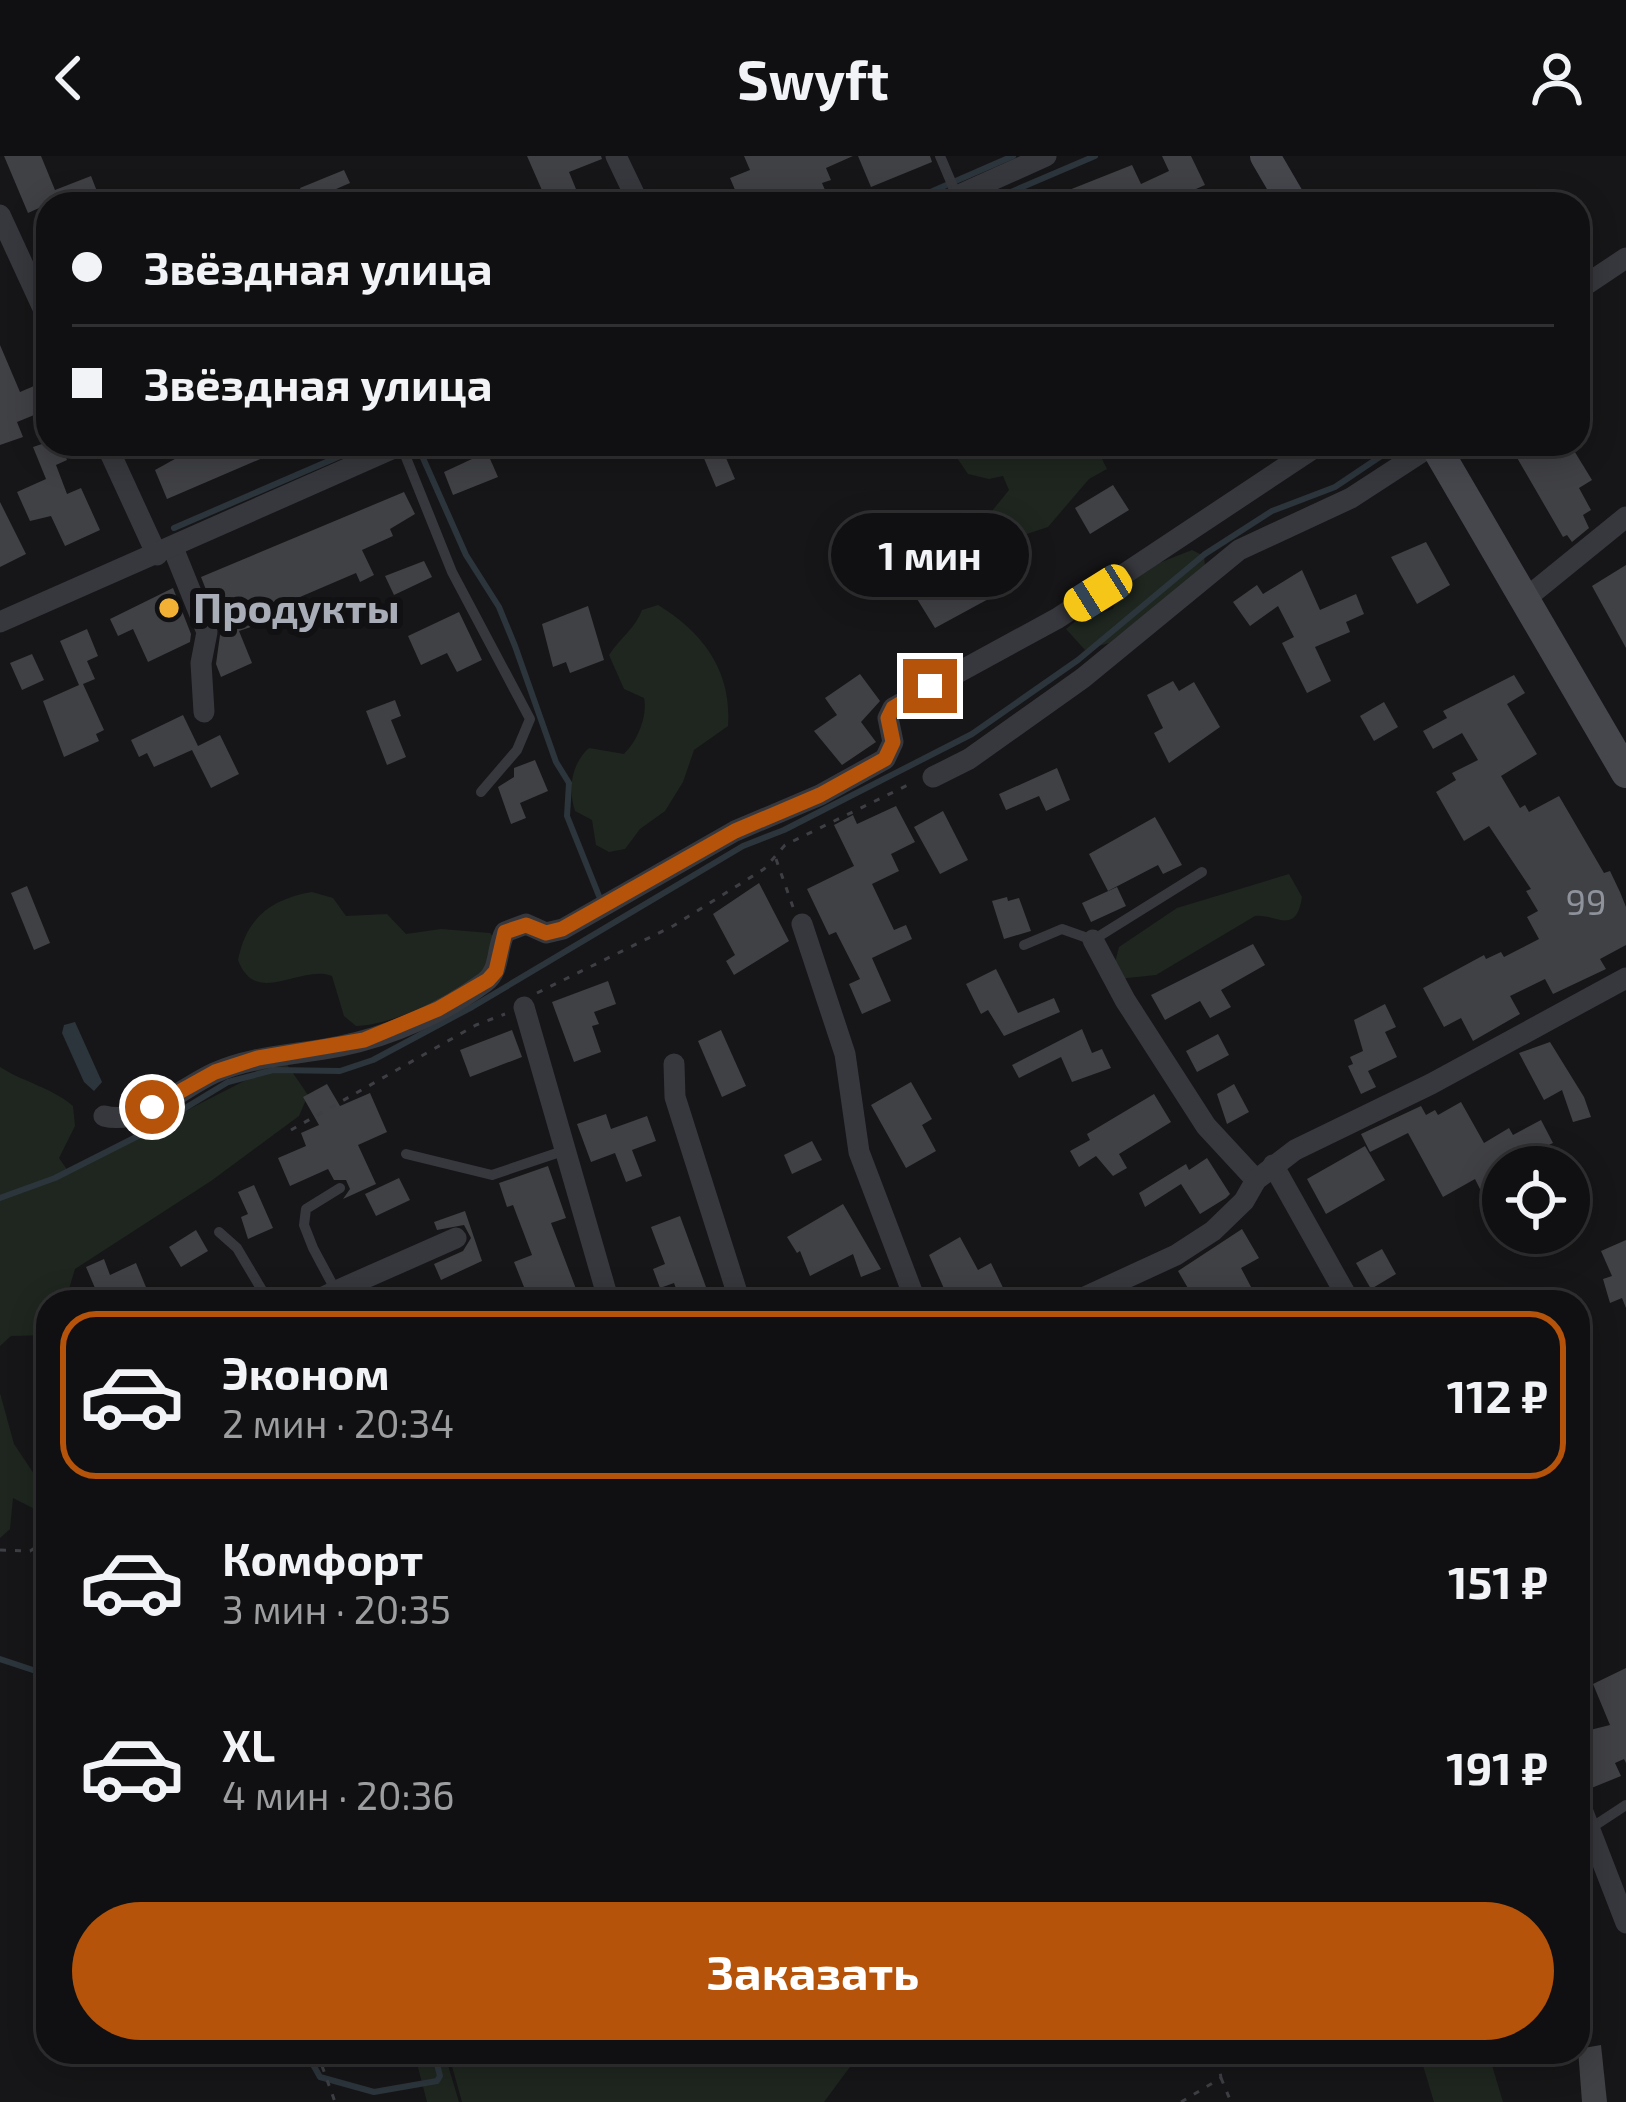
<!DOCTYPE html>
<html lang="ru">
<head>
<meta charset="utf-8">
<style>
  body { margin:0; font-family:"Exo 2",sans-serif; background:#1e1e20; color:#f1f3f6; height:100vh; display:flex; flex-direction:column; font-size:45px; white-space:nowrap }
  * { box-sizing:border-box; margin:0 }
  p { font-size:39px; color:#9c9d9f }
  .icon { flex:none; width:66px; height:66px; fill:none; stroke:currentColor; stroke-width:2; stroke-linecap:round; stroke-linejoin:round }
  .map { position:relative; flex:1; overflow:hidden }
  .panel { position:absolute; left:36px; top:1134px; width:1554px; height:774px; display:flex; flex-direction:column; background:#101012; border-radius:36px; box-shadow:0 6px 30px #0003,0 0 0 3px #303032 }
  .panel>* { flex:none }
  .banner { position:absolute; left:36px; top:36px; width:1554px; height:264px; border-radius:36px; box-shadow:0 6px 30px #0003,0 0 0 3px #303032; display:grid; align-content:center; height:264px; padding:0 36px; background:#101012 }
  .controls { position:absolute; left:1482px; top:990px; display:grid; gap:24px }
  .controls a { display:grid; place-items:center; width:108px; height:108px; border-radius:50%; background:#101012; box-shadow:0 6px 30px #0003,0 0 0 3px #303032; font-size:60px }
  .end { position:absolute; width:54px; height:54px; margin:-27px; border:15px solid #b45309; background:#fff; box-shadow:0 0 0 6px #fff }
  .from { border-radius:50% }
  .bubble { position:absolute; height:84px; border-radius:42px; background:#101012; box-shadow:0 6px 30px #0003,0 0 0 3px #303032; font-size:39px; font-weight:700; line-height:84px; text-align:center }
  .car { position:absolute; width:36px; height:72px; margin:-36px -18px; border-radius:15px; box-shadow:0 0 9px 3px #0007; background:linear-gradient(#f5c518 24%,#345 0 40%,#f5c518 0 76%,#345 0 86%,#f5c518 0) }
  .banner b { display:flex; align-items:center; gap:42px; height:114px; font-size:45px }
  .banner b+b { border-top:3px solid #303032 }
  .banner i { width:30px; height:30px; background:#f1f3f6 }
  ul { padding:21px 0 0; list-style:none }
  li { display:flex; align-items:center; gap:36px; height:168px; margin:0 24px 18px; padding:0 12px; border:6px solid transparent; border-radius:36px }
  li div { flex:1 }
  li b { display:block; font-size:45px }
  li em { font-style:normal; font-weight:700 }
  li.selected { border-color:#b45309 }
  li>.icon { width:108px; height:108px; stroke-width:1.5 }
  .primary-button { display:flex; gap:24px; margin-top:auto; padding:24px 36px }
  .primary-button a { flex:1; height:138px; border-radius:72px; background:#b45309; color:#fff; font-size:48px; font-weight:700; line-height:138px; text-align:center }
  header { display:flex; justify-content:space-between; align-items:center; height:156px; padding:0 36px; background:#101012; font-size:54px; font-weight:700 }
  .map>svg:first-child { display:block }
  .green { fill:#1e261f }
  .water { fill:#2c353c }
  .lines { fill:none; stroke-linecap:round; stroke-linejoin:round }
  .stream { stroke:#2c353c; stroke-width:6 }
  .building { fill:#404145 }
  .path { stroke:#3d3f44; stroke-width:3; stroke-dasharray:6 9; stroke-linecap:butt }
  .lane { stroke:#37383d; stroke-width:10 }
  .street { stroke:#37383d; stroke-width:21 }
  .secondary { stroke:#45474d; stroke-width:30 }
  .route { stroke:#b45309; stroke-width:15 }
  .poi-dot { fill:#f2b134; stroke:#111113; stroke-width:4.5 }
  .labels { text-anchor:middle; stroke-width:12; stroke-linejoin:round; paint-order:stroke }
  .number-label { font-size:36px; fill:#8e929b }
  .poi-label { font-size:42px; font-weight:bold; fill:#a8adb8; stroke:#111113; text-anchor:start }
</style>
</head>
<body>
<header><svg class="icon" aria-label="back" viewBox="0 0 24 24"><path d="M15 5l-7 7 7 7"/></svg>Swyft<svg class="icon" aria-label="person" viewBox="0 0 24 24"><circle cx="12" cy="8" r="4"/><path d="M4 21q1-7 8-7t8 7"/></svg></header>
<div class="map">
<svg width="1626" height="1946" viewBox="0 0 1626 1946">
  <rect width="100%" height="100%" fill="#161618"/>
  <g class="green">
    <polygon points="954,288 1023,288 1073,299 1099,297 1107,313 1089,323 1048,371 1005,385 993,377 988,360 1009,334 1003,320 989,323 968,318 955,299"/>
    <polygon points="1192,394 1204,400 1205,411 1109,487 1085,494 1066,473 1077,464 1113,453 1120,432 1136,416"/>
    <path d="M658 449C704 477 732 516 728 570L694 594 683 626 665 655 640 673 625 693 609 696 596 689 592 664 575 655C568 634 571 608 589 592L624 598C637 586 648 560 644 542L624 533 609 499C620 482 635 473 642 454Z"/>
    <path d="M1289 718 1302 741C1296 780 1277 758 1255 760L1156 819 1118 823 1113 814 1119 791 1177 752Z"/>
    <path d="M312 736 333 742 346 760 387 758 406 778 441 773 490 777 505 796C485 828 394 870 356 870L344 860 332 820C300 808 256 852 238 804 246 763 270 743 312 736Z"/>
    <path d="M286 907 308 939 299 960 211 1025 75 1113 65 1146H48V1179L11 1180 0 1190V911C25 927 51 931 73 950L75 970 59 1002 68 1015 252 921 261 909Z"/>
    <polygon points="0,1237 14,1288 48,1339 46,1359 13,1342 10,1373 0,1382"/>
    <polygon points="414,1896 444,1896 459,1946 427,1946"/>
    <polygon points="448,1896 861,1896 824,1946 462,1946"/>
    <polygon points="1419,1896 1488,1896 1503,1946 1434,1946"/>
  </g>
  <polygon class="water" points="75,866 102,926 94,935 84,926 62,877 64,869"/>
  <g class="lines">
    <g class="stream">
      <polyline points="903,48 1013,0"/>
      <polyline points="983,48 1095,0"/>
      <polyline points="435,288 423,296 423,302 466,399 499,451 515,490 556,606 569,627 567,660 599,740"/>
      <polyline points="174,372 368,288"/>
      <polyline points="0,1042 55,1022 144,977 228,926 273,914 340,915 373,904 472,851 743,690 784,674 972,578 1078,504 1205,398 1272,355 1335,331 1399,288"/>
      <polyline points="0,1503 48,1519"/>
      <polyline points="306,1896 320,1921 374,1936 437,1925 440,1920 434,1896"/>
      <polyline points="1447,1896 1450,1903"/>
    </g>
  </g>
  <g class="building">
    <polygon points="4,0 41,0 55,34 91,20 102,48 48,48 28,57"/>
    <polygon points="527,0 601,0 602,3 569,16 578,38 548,48"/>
    <polygon points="744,0 853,0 826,12 831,24 822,27 831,48 741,48 730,22 750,14"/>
    <polygon points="858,0 930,0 932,6 871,31"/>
    <polygon points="1162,0 1191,0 1205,29 1162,48 1069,48 1064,36 1132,9 1141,28 1169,15"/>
    <polygon points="344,14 350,27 306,46 300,32"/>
    <polygon points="0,189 20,236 34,230 44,255 17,266 23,281 0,289"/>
    <polygon points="42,288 61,288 67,304 56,309 67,338 81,332 100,374 65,390 51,360 30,365 17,336 46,323 33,291"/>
    <polygon points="202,288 259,288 265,301 167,343 155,314"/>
    <polygon points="698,288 720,288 735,323 716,331"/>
    <polygon points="1509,288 1570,288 1592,324 1579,332 1591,354 1583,359 1589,372 1572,386 1567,379 1563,381"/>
    <polygon points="487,296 498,321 453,339 444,316"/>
    <polygon points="1113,329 1129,354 1090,378 1075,352"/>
    <polygon points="404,336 415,358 390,373 393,380 362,394 374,419 360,426 356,417 300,441 303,448 266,461 268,465 239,475 252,507 221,521 216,508 221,472 201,421"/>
    <polygon points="0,346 26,398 0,411"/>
    <polygon points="1426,386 1450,429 1417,448 1391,401"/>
    <polygon points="982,399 988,400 1005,434 935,472 914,438"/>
    <polygon points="424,405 432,421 394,439 385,420"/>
    <polygon points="1626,409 1626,492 1592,430"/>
    <polygon points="1302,414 1320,454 1356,438 1364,458 1346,466 1350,476 1315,491 1331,525 1307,537 1282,487 1294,481 1278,450 1250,470 1233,446 1257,429 1263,438"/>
    <polygon points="173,432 191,478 190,486 148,506 133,473 118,480 110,463"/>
    <polygon points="588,450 604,504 570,517 566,506 553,511 542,468"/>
    <polygon points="459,456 482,504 457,516 447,497 421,509 408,480"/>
    <polygon points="87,473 98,500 87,505 95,523 83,528 104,574 96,578 99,585 64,601 43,545 79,529 60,485"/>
    <polygon points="32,498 44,524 22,534 10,507"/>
    <polygon points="860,518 880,545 861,566 876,586 842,609 814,575 837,559 825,542"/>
    <polygon points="1514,519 1525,537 1507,548 1537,598 1501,620 1520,652 1525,649 1529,656 1559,640 1604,717 1610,715 1620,736 1626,751 1626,789 1600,803 1606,813 1553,838 1545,823 1510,840 1520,858 1473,885 1461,862 1444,871 1423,832 1484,799 1486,803 1501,796 1504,801 1539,783 1527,761 1538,755 1526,735 1531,733 1489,670 1464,685 1436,636 1456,624 1452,617 1478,604 1462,577 1433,593 1423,575 1447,562 1443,555"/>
    <polygon points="1173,525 1179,535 1194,526 1220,571 1169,607 1154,577 1163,572 1147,539"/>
    <polygon points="395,544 401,560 391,564 406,601 387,609 366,555"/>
    <polygon points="1384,546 1398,571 1374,585 1360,560"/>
    <polygon points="183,559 198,590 220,579 239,618 211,632 192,594 154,611 147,597 139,601 131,584"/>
    <polygon points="535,604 548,635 520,647 526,662 511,668 498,631 514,621 514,612"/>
    <polygon points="1057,612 1070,644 1046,655 1039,640 1006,654 999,638"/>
    <polygon points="896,650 915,686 891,698 899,715 872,728 894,774 906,769 912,783 872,802 891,845 862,858 849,828 860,823 836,776 829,779 807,733 854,710 834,669 853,659 857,668"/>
    <polygon points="943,655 968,704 940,718 914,671"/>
    <polygon points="1155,661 1182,709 1163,718 1158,709 1108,735 1089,698"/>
    <polygon points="759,727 789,785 734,819 726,805 735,799 713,758"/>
    <polygon points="27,730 50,787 34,794 11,737"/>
    <polygon points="1117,731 1126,750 1091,766 1082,747"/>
    <polygon points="1007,741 1008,745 1019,742 1031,775 1004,783 992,745"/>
    <polygon points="1253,788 1265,809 1221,834 1231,851 1210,862 1200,845 1165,864 1151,839"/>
    <polygon points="996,813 1018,857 1054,842 1060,856 1004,880 988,854 981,858 966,828"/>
    <polygon points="608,825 616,848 594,856 599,868 592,870 601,896 574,906 552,846"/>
    <polygon points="1385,848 1396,871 1385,876 1397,901 1368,915 1376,931 1361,938 1348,910 1353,908 1350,901 1363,895 1354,864"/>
    <polygon points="1082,873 1092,897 1102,893 1111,912 1072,926 1061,901 1019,922 1012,909"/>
    <polygon points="512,874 522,901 470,921 460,894"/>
    <polygon points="721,874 746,930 722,941 698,885"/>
    <polygon points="1218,878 1229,899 1197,916 1186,895"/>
    <polygon points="1550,886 1584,941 1591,961 1573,966 1562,934 1544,944 1519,897"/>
    <polygon points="911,926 932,963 922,969 936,995 906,1012 871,949"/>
    <polygon points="327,928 340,950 370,937 387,976 358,989 376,1028 343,1043 350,1033 346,1024 334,1024 328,1013 290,1030 278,1002 306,990 301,977 319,969 303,941"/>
    <polygon points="1234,928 1249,956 1227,968 1217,938"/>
    <polygon points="1154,938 1171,966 1119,998 1127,1012 1113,1020 1096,1000 1079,1011 1070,995 1090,984 1087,978"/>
    <polygon points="1461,946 1484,987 1509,972 1513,979 1541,964 1553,987 1503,1011 1493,1021 1503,1040 1503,1079 1475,1023 1443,1041 1408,977 1370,996 1361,978 1421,950 1426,959 1435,954 1438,959"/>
    <polygon points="606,958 611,973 647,960 656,985 632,994 642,1020 626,1026 615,997 591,1006 577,968"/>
    <polygon points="812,985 822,1004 792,1018 784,999"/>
    <polygon points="1365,990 1385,1024 1326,1058 1307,1023"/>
    <polygon points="1207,1002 1230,1038 1226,1042 1200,1058 1181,1028 1145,1051 1139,1037 1186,1008 1189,1014"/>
    <polygon points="548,1010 566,1062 551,1067 581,1146 530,1146 514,1106 532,1099 513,1049 507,1051 499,1027"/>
    <polygon points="399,1022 410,1044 376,1060 365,1038"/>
    <polygon points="254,1029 273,1072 248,1083 241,1061 248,1058 238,1036"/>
    <polygon points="843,1048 881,1113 861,1121 853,1098 810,1120 800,1095 797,1097 787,1081"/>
    <polygon points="465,1055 482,1105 441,1124 434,1108 463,1095 471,1082 464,1069 437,1074 434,1066"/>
    <polygon points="680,1060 706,1131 698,1134 700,1141 686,1146 681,1146 674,1127 660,1132 653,1113 665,1108 651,1071"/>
    <polygon points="1242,1073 1259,1102 1241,1112 1259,1146 1196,1146 1178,1115"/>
    <polygon points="196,1074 208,1095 181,1111 169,1091"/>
    <polygon points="960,1081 978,1114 991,1107 1010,1146 950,1146 929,1099"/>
    <polygon points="1626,1084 1626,1152 1622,1142 1610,1147 1603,1123 1612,1120 1601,1095"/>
    <polygon points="1382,1093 1396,1118 1371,1133 1356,1107"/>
    <polygon points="104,1103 110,1119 136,1107 148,1136 145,1146 101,1146 86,1111"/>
    <polygon points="1626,1512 1626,1607 1624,1603 1615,1607 1621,1620 1589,1633 1578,1618 1578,1577 1610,1569 1593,1528"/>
    <polygon points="1601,1889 1607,1946 1582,1946 1578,1893"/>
  </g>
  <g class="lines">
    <g class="path">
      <polyline points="776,703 793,751"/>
      <polyline points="537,837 673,770 764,713 785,689 914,626"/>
      <polyline points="291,974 476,869 505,858"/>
      <polyline points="0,1394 30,1395 48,1384"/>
      <polyline points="317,1896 335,1946"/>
      <polyline points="1221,1922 1231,1946"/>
      <polyline points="1181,1946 1221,1922 1217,1896"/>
    </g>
    <g class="lane">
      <polyline points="940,0 957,40"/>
      <polyline points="401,289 452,416 530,563 517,594 481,636"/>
      <polyline points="1024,789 1062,773 1093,784 1202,716"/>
      <polyline points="406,998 492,1019 563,995"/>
      <polyline points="219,1076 237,1092 269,1146"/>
      <polyline points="336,1135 313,1092 304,1069 306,1053 340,1032"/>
      <polyline points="1591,1672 1626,1649"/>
    </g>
    <g class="street">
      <polyline points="616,0 639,48"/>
      <polyline points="939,48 1046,0"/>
      <polyline points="0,59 48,163"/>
      <polyline points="1578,134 1626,102"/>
      <polyline points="106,288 157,399"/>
      <polyline points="173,392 207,476 201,507 204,556"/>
      <polyline points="1525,443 1626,361"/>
      <polyline points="0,466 403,288"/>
      <polyline points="933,621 969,603 1083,522 1239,394 1351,342 1434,288"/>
      <polyline points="802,768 845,898 859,996 916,1146"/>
      <polyline points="1093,784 1125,844 1206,970 1256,1024"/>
      <polyline points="524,851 609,1146"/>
      <polyline points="674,908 675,941 740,1146"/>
      <path d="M104 960C141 970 181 932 214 917 254 899 298 899 341 890 391 880 444 856 485 826 501 814 496 792 505 776L526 768 546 777 563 773 735 675 820 639 885 603 893 586 888 562 893 552 1058 462 1320 288"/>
      <polyline points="1273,1009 1350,1146"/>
      <polyline points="336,1135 456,1082"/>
      <polyline points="160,1145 160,1146"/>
      <polyline points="313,1146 336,1135 340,1145"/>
      <polyline points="1074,1146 1176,1099 1213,1075 1244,1045 1256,1024 1295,994 1431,928 1626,822"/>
      <polyline points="1578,1643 1626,1767"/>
    </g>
    <g class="secondary">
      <polyline points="1265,0 1293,48"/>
      <polyline points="1434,288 1626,617"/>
    </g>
  </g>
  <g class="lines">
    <polyline class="route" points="152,951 215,916 258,902 364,884 438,853 488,824 496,815 505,776 526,769 546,777 562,773 735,675 820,639 885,603 893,586 888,562 893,552 930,530"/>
  </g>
  <circle class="poi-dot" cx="169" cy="452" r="12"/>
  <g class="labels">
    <g class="number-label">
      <text x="1586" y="759">99</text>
    </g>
    <g class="poi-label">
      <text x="193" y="467">Продукты</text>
    </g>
  </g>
</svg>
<div class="controls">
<a><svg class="icon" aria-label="locate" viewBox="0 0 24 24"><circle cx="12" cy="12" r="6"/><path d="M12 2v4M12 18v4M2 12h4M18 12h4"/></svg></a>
</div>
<i class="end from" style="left:152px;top:951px"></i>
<i class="end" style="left:930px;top:530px"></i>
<div class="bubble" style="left:831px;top:357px;width:198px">1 мин</div>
<i class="car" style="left:1098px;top:437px;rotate:238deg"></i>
<div class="banner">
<b><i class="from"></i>Звёздная улица</b>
<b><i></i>Звёздная улица</b>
</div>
<section class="panel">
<ul>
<li class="selected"><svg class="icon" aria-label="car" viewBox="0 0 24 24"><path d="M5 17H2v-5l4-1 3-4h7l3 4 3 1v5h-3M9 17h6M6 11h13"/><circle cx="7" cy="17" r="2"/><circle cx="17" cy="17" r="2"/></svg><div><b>Эконом</b><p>2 мин · 20:34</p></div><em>112 ₽</em></li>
<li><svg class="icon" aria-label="car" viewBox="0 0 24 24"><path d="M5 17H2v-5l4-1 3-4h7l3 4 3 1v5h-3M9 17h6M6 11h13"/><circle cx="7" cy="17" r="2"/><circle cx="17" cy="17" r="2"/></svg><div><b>Комфорт</b><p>3 мин · 20:35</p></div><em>151 ₽</em></li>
<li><svg class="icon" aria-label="car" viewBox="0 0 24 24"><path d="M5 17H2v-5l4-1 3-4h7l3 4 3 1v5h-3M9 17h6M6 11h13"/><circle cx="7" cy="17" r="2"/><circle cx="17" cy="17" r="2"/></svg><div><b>XL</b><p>4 мин · 20:36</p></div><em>191 ₽</em></li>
</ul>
<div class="primary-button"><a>Заказать</a></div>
</section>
</div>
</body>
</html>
